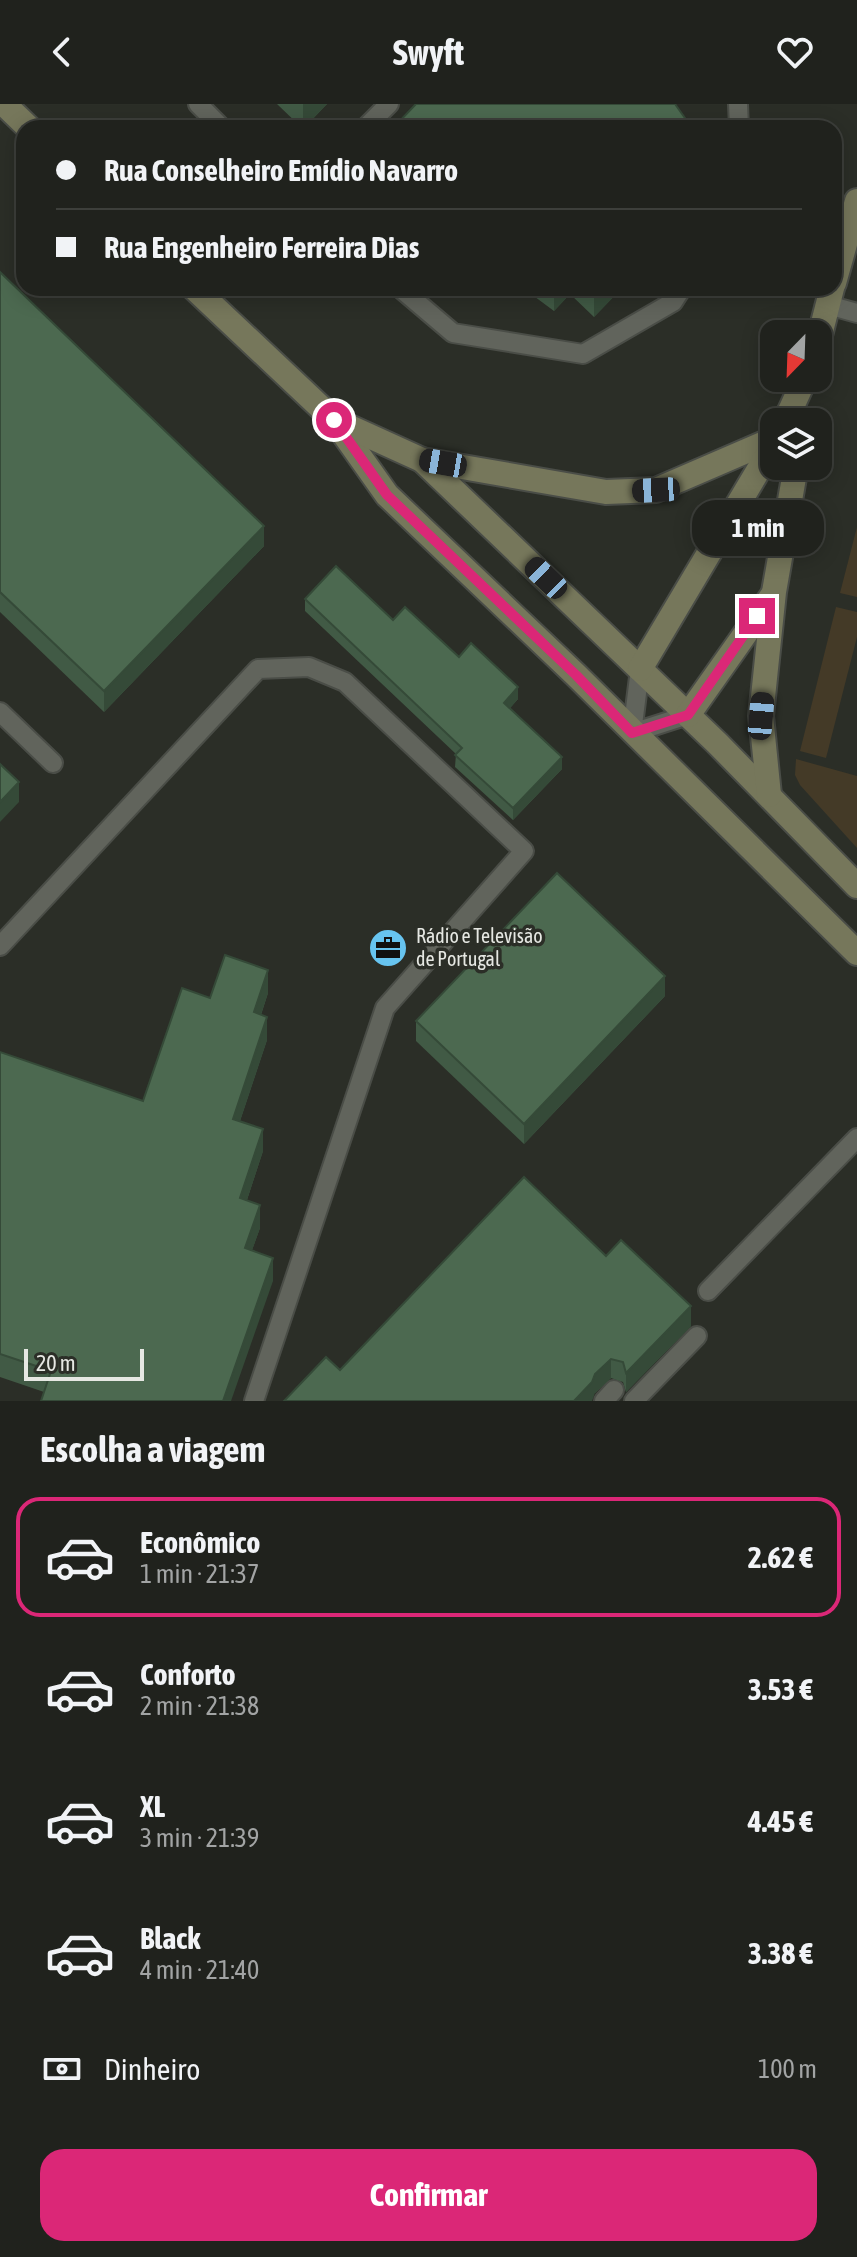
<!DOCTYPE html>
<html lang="pt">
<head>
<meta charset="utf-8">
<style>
  body { margin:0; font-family:"Asap Condensed",sans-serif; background:#2d2f2a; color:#f1f3f6; height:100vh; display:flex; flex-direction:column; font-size:30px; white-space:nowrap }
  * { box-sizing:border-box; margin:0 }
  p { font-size:26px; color:#a2a4a4 }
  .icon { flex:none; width:44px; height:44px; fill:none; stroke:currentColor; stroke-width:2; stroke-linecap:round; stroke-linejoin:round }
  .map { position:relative; height:1297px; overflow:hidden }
  .panel { display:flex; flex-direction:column; background:#20221d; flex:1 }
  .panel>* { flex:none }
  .banner { position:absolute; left:16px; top:16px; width:826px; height:176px; border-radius:24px; box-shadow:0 4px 20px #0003,0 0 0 2px #3d3f3b; display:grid; align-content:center; height:176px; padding:0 40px; background:#20221d }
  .needle { width:52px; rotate:203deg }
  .buttons { position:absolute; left:760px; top:216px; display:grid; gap:16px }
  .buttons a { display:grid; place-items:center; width:72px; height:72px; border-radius:16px; background:#20221d; box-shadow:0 4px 20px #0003,0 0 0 2px #3d3f3b; font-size:40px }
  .scale { position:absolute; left:24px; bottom:20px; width:120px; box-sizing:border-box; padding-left:8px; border:4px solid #e6e8e3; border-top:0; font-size:22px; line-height:28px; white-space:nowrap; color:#e6e8e3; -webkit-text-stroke:6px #2b2e27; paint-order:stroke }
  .end { position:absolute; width:36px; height:36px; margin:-18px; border:10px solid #db2777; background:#fff; box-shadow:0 0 0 4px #fff }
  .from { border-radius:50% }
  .bubble { position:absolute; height:56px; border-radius:24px; background:#20221d; box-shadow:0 4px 20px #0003,0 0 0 2px #3d3f3b; font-size:26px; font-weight:700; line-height:56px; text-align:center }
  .car { position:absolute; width:24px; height:48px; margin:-24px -12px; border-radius:10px; box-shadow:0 0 6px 2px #0007; background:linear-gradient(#222 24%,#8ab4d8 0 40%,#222 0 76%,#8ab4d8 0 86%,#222 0) }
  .banner b { display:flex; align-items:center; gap:28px; height:76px; font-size:30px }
  .banner b+b { border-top:2px solid #3d3f3b }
  .banner i { width:20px; height:20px; background:#f1f3f6 }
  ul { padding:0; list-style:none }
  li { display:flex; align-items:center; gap:24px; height:120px; margin:0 16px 12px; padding:0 24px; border:4px solid transparent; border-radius:24px }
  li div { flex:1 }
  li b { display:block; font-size:30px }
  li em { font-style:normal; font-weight:700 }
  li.active { border-color:#db2777 }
  li>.icon { width:72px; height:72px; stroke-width:1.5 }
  h2 { padding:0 40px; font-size:36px; line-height:96px }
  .pay { display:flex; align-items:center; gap:20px; height:88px; padding:0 40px; font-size:30px }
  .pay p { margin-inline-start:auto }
  .button { display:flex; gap:16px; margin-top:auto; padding:16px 40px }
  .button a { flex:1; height:92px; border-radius:24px; background:#db2777; color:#fff; font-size:32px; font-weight:700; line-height:92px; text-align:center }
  header { display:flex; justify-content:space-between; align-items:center; height:104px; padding:0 40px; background:#20221d; font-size:36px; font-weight:700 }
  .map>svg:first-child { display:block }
  .green { fill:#443a27 }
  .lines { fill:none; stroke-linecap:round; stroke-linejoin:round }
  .lane-casing { stroke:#4a4d47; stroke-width:22 }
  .secondary-casing { stroke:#4a4d47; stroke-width:28 }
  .lane { stroke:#61645c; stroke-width:18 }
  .secondary { stroke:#76775b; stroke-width:24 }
  .wall { fill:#415a45 }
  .shaded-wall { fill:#354a38 }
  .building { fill:#4c6950; stroke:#354a38; stroke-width:2 }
  .route { stroke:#db2777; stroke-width:10 }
  .labels { text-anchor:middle; stroke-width:7; stroke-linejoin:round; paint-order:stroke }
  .poi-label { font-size:20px; fill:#e6e8e3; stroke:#2b2e27; text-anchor:start }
</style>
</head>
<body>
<header><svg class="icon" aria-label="back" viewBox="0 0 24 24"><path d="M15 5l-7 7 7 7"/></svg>Swyft<svg class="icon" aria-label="heart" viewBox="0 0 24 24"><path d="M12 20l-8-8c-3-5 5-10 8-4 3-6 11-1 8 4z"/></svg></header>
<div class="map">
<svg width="857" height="1297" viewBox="0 0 857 1297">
  <rect width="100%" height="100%" fill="#2b2e27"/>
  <g class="green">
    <polygon points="857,423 857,493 840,489"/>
    <polygon points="836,503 857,508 857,533 826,654 800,647"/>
    <polygon points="796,655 857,672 857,744 800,681 795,671"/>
  </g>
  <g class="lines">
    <defs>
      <g id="lane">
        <polyline points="198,0 222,24"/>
        <polyline points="738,0 739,24"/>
        <polyline points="365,24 389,0"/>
        <polyline points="400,184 453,229 583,250 673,198 682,184"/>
        <polyline points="828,201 857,209"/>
        <polyline points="640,565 632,629 688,611"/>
        <polyline points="0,608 53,659"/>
        <polyline points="0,842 258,565 309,563 345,578 524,747 385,904 254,1297"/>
        <polyline points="708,1187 857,1034"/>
        <polyline points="604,1297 614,1286"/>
        <polyline points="634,1297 697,1232"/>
      </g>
      <g id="secondary">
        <polyline points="4,0 29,24"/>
        <polyline points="834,179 857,97"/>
        <polyline points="194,184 334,316 387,391 576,571 857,849"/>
        <polyline points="818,239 832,184"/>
        <polyline points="334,316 422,356 717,639 857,782"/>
        <polyline points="785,318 805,274"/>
        <polyline points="422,356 606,388 656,386 774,335"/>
        <polyline points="640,565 774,340"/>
        <polyline points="688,611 772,492"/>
        <polyline points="769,691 761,612 774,488 796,362"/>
      </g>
    </defs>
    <use href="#lane" class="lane-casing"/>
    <use href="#secondary" class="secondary-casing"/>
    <use href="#lane" class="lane"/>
    <use href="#secondary" class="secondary"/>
  </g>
  <g class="wall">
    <polygon points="277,0 327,0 304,24 302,24"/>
    <polygon points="0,168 264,442 104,608 0,508"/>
    <polygon points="523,184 622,184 594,213 570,190 554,207"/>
    <polygon points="305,495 393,516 459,553 518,595 510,604 562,665 513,716 455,663 456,650 305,507"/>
    <polygon points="268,889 261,911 267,936 240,1017 263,1047 247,1096 260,1124 252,1146 273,1177 44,1288 0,1273 0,948 143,997 210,894"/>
    <polygon points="665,892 524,1040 416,937 416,917"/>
    <polygon points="606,1152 691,1222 626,1288 623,1278 611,1274 595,1289 340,1266"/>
  </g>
  <g class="shaded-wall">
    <polygon points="303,0 327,0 304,24 303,24"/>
    <polygon points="554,184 570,184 570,190 554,207"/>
    <polygon points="599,184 622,184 594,213 594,188"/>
    <polygon points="264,422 264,442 104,608 104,587"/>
    <polygon points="518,583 518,595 504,611 504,599"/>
    <polygon points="562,653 562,665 513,716 513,704"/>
    <polygon points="19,678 19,698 0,718 0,698"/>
    <polygon points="268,866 268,889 254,931 254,908"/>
    <polygon points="665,872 665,892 524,1040 524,1020"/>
    <polygon points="267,913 267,936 233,1038 233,1015"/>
    <polygon points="263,1025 263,1047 240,1117 240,1094"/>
    <polygon points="260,1101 260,1124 245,1166 245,1144"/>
    <polygon points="273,1154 273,1177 231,1297 223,1297"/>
    <polygon points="691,1202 691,1222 626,1288 626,1269"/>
    <polygon points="611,1255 611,1274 595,1289 592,1297 574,1297 595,1270"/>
  </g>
  <g class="building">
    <polygon points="416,0 675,0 692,24 393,24"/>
    <polygon points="0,168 264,422 104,587 0,488"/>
    <polygon points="336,462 393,516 405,503 459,553 471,539 518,583 504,599 562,653 513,704 455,651 462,644 305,495"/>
    <polygon points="0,660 19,678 0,698"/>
    <polygon points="557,769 665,872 524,1020 416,917"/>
    <polygon points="225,851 268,866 254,908 267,913 233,1015 263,1025 240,1094 260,1101 245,1144 273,1154 223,1297 41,1297 51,1267 0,1250 0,948 143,997 182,884 210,894"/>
    <polygon points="524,1073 606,1152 621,1136 691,1202 626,1269 623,1258 611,1255 595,1270 592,1278 574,1297 284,1297 326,1253 340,1266"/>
  </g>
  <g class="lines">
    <polyline class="route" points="334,316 387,391 576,571 632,629 688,611 757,512"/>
  </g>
  <defs>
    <symbol id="office-disc" viewBox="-11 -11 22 22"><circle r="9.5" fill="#67c4f0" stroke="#2b2e27"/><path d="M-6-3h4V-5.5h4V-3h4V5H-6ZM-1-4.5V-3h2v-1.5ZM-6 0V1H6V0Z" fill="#111"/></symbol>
  </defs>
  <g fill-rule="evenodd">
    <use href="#office-disc" x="366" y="822" width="44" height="44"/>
  </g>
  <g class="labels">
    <g class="poi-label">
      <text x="416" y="839">Rádio e Televisão<tspan x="416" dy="23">de Portugal</tspan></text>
    </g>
  </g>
</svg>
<div class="buttons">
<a><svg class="needle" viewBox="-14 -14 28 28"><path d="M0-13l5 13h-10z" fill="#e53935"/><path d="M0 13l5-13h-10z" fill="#a2a4a4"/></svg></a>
<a><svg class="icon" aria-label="layers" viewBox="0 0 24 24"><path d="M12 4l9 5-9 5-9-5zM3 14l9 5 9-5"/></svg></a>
</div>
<div class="scale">20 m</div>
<i class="end from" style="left:334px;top:316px"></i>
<i class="end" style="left:757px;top:512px"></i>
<div class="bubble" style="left:692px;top:396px;width:132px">1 min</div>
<i class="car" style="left:443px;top:359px;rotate:280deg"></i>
<i class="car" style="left:656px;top:386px;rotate:267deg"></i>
<i class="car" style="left:546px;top:474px;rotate:314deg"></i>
<i class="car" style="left:761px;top:612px;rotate:5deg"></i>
<div class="banner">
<b><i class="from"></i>Rua Conselheiro Emídio Navarro</b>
<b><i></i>Rua Engenheiro Ferreira Dias</b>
</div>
</div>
<section class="panel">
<h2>Escolha a viagem</h2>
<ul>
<li class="active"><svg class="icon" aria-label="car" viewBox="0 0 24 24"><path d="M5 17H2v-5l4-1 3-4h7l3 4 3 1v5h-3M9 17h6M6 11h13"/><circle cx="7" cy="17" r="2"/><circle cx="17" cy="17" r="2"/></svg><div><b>Econômico</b><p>1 min · 21:37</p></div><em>2.62 €</em></li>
<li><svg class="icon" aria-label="car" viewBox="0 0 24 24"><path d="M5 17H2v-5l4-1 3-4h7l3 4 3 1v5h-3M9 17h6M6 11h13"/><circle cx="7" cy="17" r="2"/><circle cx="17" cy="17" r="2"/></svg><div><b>Conforto</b><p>2 min · 21:38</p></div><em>3.53 €</em></li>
<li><svg class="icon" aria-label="car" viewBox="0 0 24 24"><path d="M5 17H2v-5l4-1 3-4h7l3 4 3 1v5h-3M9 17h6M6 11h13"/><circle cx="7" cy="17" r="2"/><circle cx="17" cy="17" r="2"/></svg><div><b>XL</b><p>3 min · 21:39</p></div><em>4.45 €</em></li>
<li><svg class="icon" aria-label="car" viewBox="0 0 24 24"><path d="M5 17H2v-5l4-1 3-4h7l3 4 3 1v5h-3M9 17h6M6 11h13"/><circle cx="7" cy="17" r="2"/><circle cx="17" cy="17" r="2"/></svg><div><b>Black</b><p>4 min · 21:40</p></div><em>3.38 €</em></li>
</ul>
<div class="pay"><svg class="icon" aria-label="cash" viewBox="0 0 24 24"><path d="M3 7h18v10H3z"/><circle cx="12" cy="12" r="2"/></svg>Dinheiro<p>100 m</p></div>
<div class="button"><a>Confirmar</a></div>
</section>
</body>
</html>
